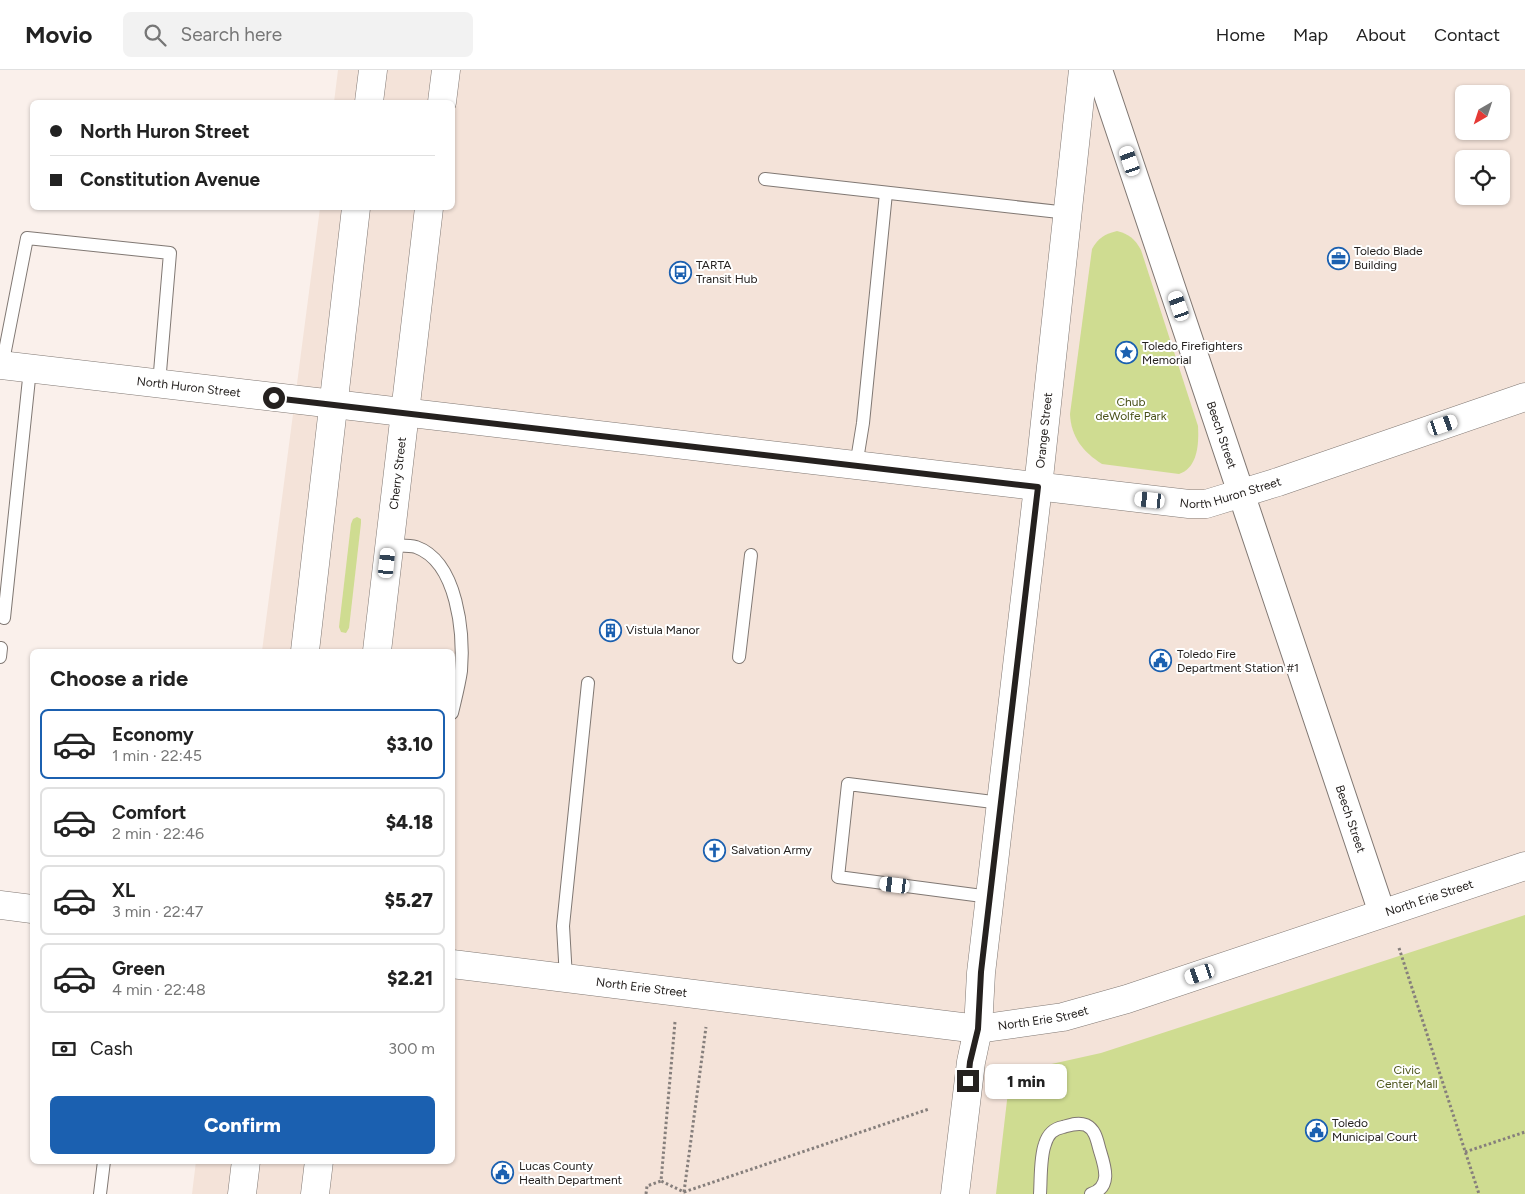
<!DOCTYPE html>
<html lang="en">
<head>
<meta charset="utf-8">
<style>
  body { margin:0; font-family:Figtree,sans-serif; background:#f2f2f2; color:#222; height:100vh; display:flex; flex-direction:column; font-size:19px; white-space:nowrap }
  * { box-sizing:border-box; margin:0 }
  p { font-size:16px; color:#767676 }
  .icon { flex:none; width:28px; height:28px; fill:none; stroke:currentColor; stroke-width:2; stroke-linecap:round; stroke-linejoin:round }
  .map { position:relative; flex:1; overflow:hidden }
  .panel { position:absolute; left:30px; top:579px; width:425px; height:515px; display:flex; flex-direction:column; background:#fff; border-radius:8px; box-shadow:0 1px 4px #0004 }
  .panel>* { flex:none }
  .guide { position:absolute; left:30px; top:30px; width:425px; height:110px; border-radius:8px; box-shadow:0 1px 4px #0004; display:grid; align-content:center; height:110px; padding:0 20px; background:#fff }
  .needle { width:32px; rotate:219deg }
  .controls { position:absolute; left:1455px; top:15px; display:grid; gap:10px }
  .controls a { display:grid; place-items:center; width:55px; height:55px; border-radius:8px; background:#fff; box-shadow:0 1px 4px #0004; font-size:25px }
  .end { position:absolute; width:22px; height:22px; margin:-11px; border:6px solid #25211f; background:#fff; box-shadow:0 0 0 2px #fff }
  .from { border-radius:50% }
  .bubble { position:absolute; height:35px; border-radius:8px; background:#fff; box-shadow:0 1px 4px #0004; font-size:16px; font-weight:800; line-height:35px; text-align:center }
  .car { position:absolute; width:15px; height:30px; margin:-15px -8px; border-radius:6px; box-shadow:0 0 4px 1px #0007; background:linear-gradient(#fff 24%,#345 0 40%,#fff 0 76%,#345 0 86%,#fff 0) }
  .guide b { display:flex; align-items:center; gap:18px; height:48px; font-size:19px }
  .guide b+b { border-top:1px solid #e0e0e0 }
  .guide i { width:12px; height:12px; background:#222 }
  ul { padding:0; list-style:none }
  li { display:flex; align-items:center; gap:15px; height:70px; margin:0 10px 8px; padding:0 10px; border:2px solid #e0e0e0; border-radius:8px }
  li div { flex:1 }
  li b { display:block; font-size:19px }
  li em { font-style:normal; font-weight:800 }
  li.on { border-color:#1b60b0 }
  li>.icon { width:45px; height:45px; stroke-width:1.5 }
  h2 { padding:0 20px; font-size:22px; line-height:60px }
  .pay { display:flex; align-items:center; gap:12px; height:55px; padding:0 20px; font-size:19px }
  .pay p { margin-inline-start:auto }
  .primary-button { display:flex; gap:10px; margin-top:auto; padding:10px 20px }
  .primary-button a { flex:1; height:58px; border-radius:8px; background:#1b60b0; color:#fff; font-size:20px; font-weight:800; line-height:58px; text-align:center }
  header { display:flex; align-items:center; gap:30px; box-sizing:border-box; height:70px; padding:0 25px; background:#fff; border-bottom:1px solid #e0e0e0 }
  header strong { font-size:24px }
  nav { display:flex; gap:28px; margin-inline-start:auto; font-size:18px }
  .search { width:350px; height:45px; background:#f2f2f2; display:flex; align-items:center; gap:12px; box-sizing:border-box; padding:0 18px; border-radius:8px; color:#767676; font-size:19px }
  .map>svg:first-child { display:block }
  .built { fill:#f4e3d9; fill-rule:evenodd }
  .green { fill:#cfdc91 }
  .lines { fill:none; stroke-linecap:round; stroke-linejoin:round }
  .service-casing { stroke:#807873; stroke-width:14 }
  .minor-casing { stroke:#807873; stroke-width:28 }
  .tertiary-casing { stroke:#807873; stroke-width:29 }
  .primary-casing { stroke:#807873; stroke-width:29 }
  .path { stroke:#867f7c; stroke-width:3; stroke-dasharray:2.5 2.5; stroke-linecap:butt }
  .service { stroke:#fff; stroke-width:12 }
  .minor { stroke:#fff; stroke-width:26 }
  .tertiary { stroke:#fff; stroke-width:28 }
  .primary { stroke:#fff; stroke-width:28 }
  .route { stroke:#25211f; stroke-width:6 }
  .labels { text-anchor:middle; stroke-width:4; stroke-linejoin:round; paint-order:stroke }
  .poi-label { font-size:12px; fill:#25211f; stroke:#fff; text-anchor:start }
  .street-label { font-size:12px; fill:#25211f; stroke:#fff }
  .park-label { font-size:12px; fill:#4a521a; stroke:#fff }
</style>
</head>
<body>
<header>
<strong>Movio</strong>
<div class="search"><svg class="icon" aria-label="search" viewBox="0 0 24 24"><circle cx="10" cy="10" r="6"/><path d="M15 15l6 6"/></svg>Search here</div>
<nav><a>Home</a><a>Map</a><a>About</a><a>Contact</a></nav>
</header>
<div class="map">
<svg width="1525" height="1124" viewBox="0 0 1525 1124">
  <rect width="100%" height="100%" fill="#faf0eb"/>
  <path class="built" d="M338 0H1525V1124H192L196 1091H452V581H262L320 138H452V32H334ZM1464 24H1501V61H1464ZM1464 89H1501V126H1464Z"/>
  <g class="green">
    <path d="M1117 161C1129 164 1135 169 1141 180L1198 356C1199 373 1198 398 1179 404L1102 394C1083 382 1071 367 1070 344L1092 179C1098 168 1105 164 1117 161Z"/>
    <polygon points="357,447 361,449 361,453 349,558 346,563 341,562 339,557 351,454 353,449"/>
    <polygon points="1525,845 1525,1124 996,1124 1008,1022 1020,1001 1101,983"/>
  </g>
  <g class="lines">
    <defs>
      <g id="service">
        <polyline points="765,109 1068,143"/>
        <polyline points="2,296 27,168 170,183 159,314"/>
        <polyline points="856,396 863,353 886,123"/>
        <path d="M389 475C397 476 408 475 416 477 458 492 464 564 461 601 459 615 455 630 452 643"/>
        <polyline points="4,548 30,299"/>
        <polyline points="0,587 1,578"/>
        <polyline points="739,587 751,485"/>
        <polyline points="990,827 838,807 848,714 1001,733"/>
        <polyline points="566,908 563,856 588,613"/>
        <polyline points="100,1124 104,1091"/>
        <path d="M1040 1124C1041 1109 1040 1087 1045 1074 1048 1064 1053 1059 1063 1057 1070 1055 1078 1052 1086 1055 1096 1060 1097 1071 1100 1081 1105 1097 1112 1117 1091 1124"/>
      </g>
      <g id="minor">
        <path id="s1" d="M1099 0 1382 843"/>
      </g>
      <g id="tertiary">
        <path id="s2" d="M0 295 1189 434H1206L1278 412 1525 327"/>
        <polyline points="0,835 32,839"/>
        <path id="s3" d="M955 1124 971 992 978 959 981 903 1038 417 1083 0"/>
      </g>
      <g id="primary">
        <polyline points="369,32 373,0"/>
        <polyline points="442,32 446,0"/>
        <path d="M305 581C323 433 338 285 356 138"/>
        <path id="s4" d="M377 581 429 138"/>
        <path id="s5" d="M452 894 978 959 1063 947 1127 929 1525 796"/>
        <polyline points="242,1124 246,1091"/>
        <polyline points="315,1124 319,1091"/>
      </g>
    </defs>
    <use href="#service" class="service-casing"/>
    <use href="#minor" class="minor-casing"/>
    <use href="#tertiary" class="tertiary-casing"/>
    <use href="#primary" class="primary-casing"/>
    <g class="path">
      <polyline points="1399,878 1479,1124"/>
      <polyline points="675,952 661,1111 684,1122 929,1039"/>
      <polyline points="1465,1082 1525,1062"/>
      <polyline points="684,1122 706,957"/>
      <polyline points="646,1124 647,1116 661,1111"/>
    </g>
    <use href="#service" class="service"/>
    <use href="#minor" class="minor"/>
    <use href="#tertiary" class="tertiary"/>
    <use href="#primary" class="primary"/>
  </g>
  <g class="lines">
    <polyline class="route" points="274,328 1038,417 981,902 978,959 970,992 968,1011"/>
  </g>
  <defs>
    <symbol id="office-ring" viewBox="-11 -11 22 22"><circle r="9.5" fill="#fff" stroke="#1b60b0" stroke-width="1.5"/><path d="M-6-3h4V-5.5h4V-3h4V5H-6ZM-1-4.5V-3h2v-1.5ZM-6 0V1H6V0Z" fill="#1b60b0"/></symbol>
    <symbol id="bus-ring" viewBox="-11 -11 22 22"><circle r="9.5" fill="#fff" stroke="#1b60b0" stroke-width="1.5"/><path d="M-5-6H5V4H4V6H2V4H-2V6H-4V4H-5ZM-3.5-4V0h7V-4ZM-3.5 1.2v1.5H-2V1.2ZM2 1.2v1.5H3.5V1.2Z" fill="#1b60b0"/></symbol>
    <symbol id="sight-ring" viewBox="-11 -11 22 22"><circle r="9.5" fill="#fff" stroke="#1b60b0" stroke-width="1.5"/><path d="M0-6L1.8-2.2L6-1.7L2.9 1.2L3.7 5.4L0 3.3L-3.7 5.4L-2.9 1.2L-6-1.7L-1.8-2.2Z" fill="#1b60b0"/></symbol>
    <symbol id="building-ring" viewBox="-11 -11 22 22"><circle r="9.5" fill="#fff" stroke="#1b60b0" stroke-width="1.5"/><path d="M-4-6H4V6H1V3H-1V6H-4ZM-2.5-4.3h1.7v1.8h-1.7ZM.8-4.3h1.7v1.8H.8ZM-2.5-1h1.7V.8h-1.7ZM.8-1h1.7V.8H.8Z" fill="#1b60b0"/></symbol>
    <symbol id="civic-ring" viewBox="-11 -11 22 22"><circle r="9.5" fill="#fff" stroke="#1b60b0" stroke-width="1.5"/><path d="M-.6-6.5H3V-4.5H.6V-3L4-1V1h2V6H-6V1h2V-1L-.6-3ZM-1.2 2.5V6h2.4V2.5Z" fill="#1b60b0"/></symbol>
    <symbol id="church-ring" viewBox="-11 -11 22 22"><circle r="9.5" fill="#fff" stroke="#1b60b0" stroke-width="1.5"/><path d="M-1.2-6h2.4v3.5h3.3v2.4h-3.3V6h-2.4V-.1h-3.3v-2.4h3.3Z" fill="#1b60b0"/></symbol>
  </defs>
  <g fill-rule="evenodd">
    <use href="#office-ring" x="1326" y="176" width="25" height="25"/>
    <use href="#bus-ring" x="668" y="190" width="25" height="25"/>
    <use href="#sight-ring" x="1114" y="270" width="25" height="25"/>
    <use href="#building-ring" x="598" y="548" width="25" height="25"/>
    <use href="#civic-ring" x="1148" y="578" width="25" height="25"/>
    <use href="#church-ring" x="702" y="768" width="25" height="25"/>
    <use href="#civic-ring" x="1304" y="1048" width="25" height="25"/>
    <use href="#civic-ring" x="490" y="1090" width="25" height="25"/>
  </g>
  <g class="labels">
    <g class="poi-label">
      <text x="1354" y="185">Toledo Blade<tspan x="1354" dy="14">Building</tspan></text>
      <text x="696" y="199">TARTA<tspan x="696" dy="14">Transit Hub</tspan></text>
      <text x="1142" y="280">Toledo Firefighters<tspan x="1142" dy="14">Memorial</tspan></text>
      <text x="626" y="564">Vistula Manor</text>
      <text x="1177" y="588">Toledo Fire<tspan x="1177" dy="14">Department Station #1</tspan></text>
      <text x="731" y="784">Salvation Army</text>
      <text x="1332" y="1057">Toledo<tspan x="1332" dy="14">Municipal Court</tspan></text>
      <text x="519" y="1100">Lucas County<tspan x="519" dy="14">Health Department</tspan></text>
    </g>
    <g class="street-label">
      <text dy="4" stroke="none"><textPath href="#s2" startOffset="190">North Huron Street</textPath></text>
      <text dy="4" stroke="none"><textPath href="#s3" startOffset="769">Orange Street</textPath></text>
      <text dy="4" stroke="none"><textPath href="#s1" startOffset="385">Beech Street</textPath></text>
      <text dy="4" stroke="none"><textPath href="#s4" startOffset="179">Cherry Street</textPath></text>
      <text dy="4" stroke="none"><textPath href="#s2" startOffset="1240">North Huron Street</textPath></text>
      <text dy="4" stroke="none"><textPath href="#s1" startOffset="790">Beech Street</textPath></text>
      <text dy="4" stroke="none"><textPath href="#s5" startOffset="1001">North Erie Street</textPath></text>
      <text dy="4" stroke="none"><textPath href="#s5" startOffset="191">North Erie Street</textPath></text>
      <text dy="4" stroke="none"><textPath href="#s5" startOffset="596">North Erie Street</textPath></text>
    </g>
    <g class="park-label">
      <text x="1131" y="336">Chub<tspan x="1131" dy="14">deWolfe Park</tspan></text>
      <text x="1407" y="1004">Civic<tspan x="1407" dy="14">Center Mall</tspan></text>
    </g>
  </g>
</svg>
<div class="controls">
<a><svg class="needle" viewBox="-14 -14 28 28"><path d="M0-13l5 13h-10z" fill="#e53935"/><path d="M0 13l5-13h-10z" fill="#767676"/></svg></a>
<a><svg class="icon" aria-label="locate" viewBox="0 0 24 24"><circle cx="12" cy="12" r="6"/><path d="M12 2v4M12 18v4M2 12h4M18 12h4"/></svg></a>
</div>
<i class="end from" style="left:274px;top:328px"></i>
<i class="end" style="left:968px;top:1011px"></i>
<div class="bubble" style="left:985px;top:994px;width:82px">1 min</div>
<i class="car" style="left:1130px;top:91px;rotate:341deg"></i>
<i class="car" style="left:1179px;top:236px;rotate:341deg"></i>
<i class="car" style="left:1443px;top:355px;rotate:71deg"></i>
<i class="car" style="left:1150px;top:430px;rotate:276deg"></i>
<i class="car" style="left:387px;top:493px;rotate:6deg"></i>
<i class="car" style="left:895px;top:815px;rotate:277deg"></i>
<i class="car" style="left:1200px;top:904px;rotate:251deg"></i>
<div class="guide">
<b><i class="from"></i>North Huron Street</b>
<b><i></i>Constitution Avenue</b>
</div>
<section class="panel">
<h2>Choose a ride</h2>
<ul>
<li class="on"><svg class="icon" aria-label="car" viewBox="0 0 24 24"><path d="M5 17H2v-5l4-1 3-4h7l3 4 3 1v5h-3M9 17h6M6 11h13"/><circle cx="7" cy="17" r="2"/><circle cx="17" cy="17" r="2"/></svg><div><b>Economy</b><p>1 min · 22:45</p></div><em>$3.10</em></li>
<li><svg class="icon" aria-label="car" viewBox="0 0 24 24"><path d="M5 17H2v-5l4-1 3-4h7l3 4 3 1v5h-3M9 17h6M6 11h13"/><circle cx="7" cy="17" r="2"/><circle cx="17" cy="17" r="2"/></svg><div><b>Comfort</b><p>2 min · 22:46</p></div><em>$4.18</em></li>
<li><svg class="icon" aria-label="car" viewBox="0 0 24 24"><path d="M5 17H2v-5l4-1 3-4h7l3 4 3 1v5h-3M9 17h6M6 11h13"/><circle cx="7" cy="17" r="2"/><circle cx="17" cy="17" r="2"/></svg><div><b>XL</b><p>3 min · 22:47</p></div><em>$5.27</em></li>
<li><svg class="icon" aria-label="car" viewBox="0 0 24 24"><path d="M5 17H2v-5l4-1 3-4h7l3 4 3 1v5h-3M9 17h6M6 11h13"/><circle cx="7" cy="17" r="2"/><circle cx="17" cy="17" r="2"/></svg><div><b>Green</b><p>4 min · 22:48</p></div><em>$2.21</em></li>
</ul>
<div class="pay"><svg class="icon" aria-label="cash" viewBox="0 0 24 24"><path d="M3 7h18v10H3z"/><circle cx="12" cy="12" r="2"/></svg>Cash<p>300 m</p></div>
<div class="primary-button"><a>Confirm</a></div>
</section>
</div>
</body>
</html>
